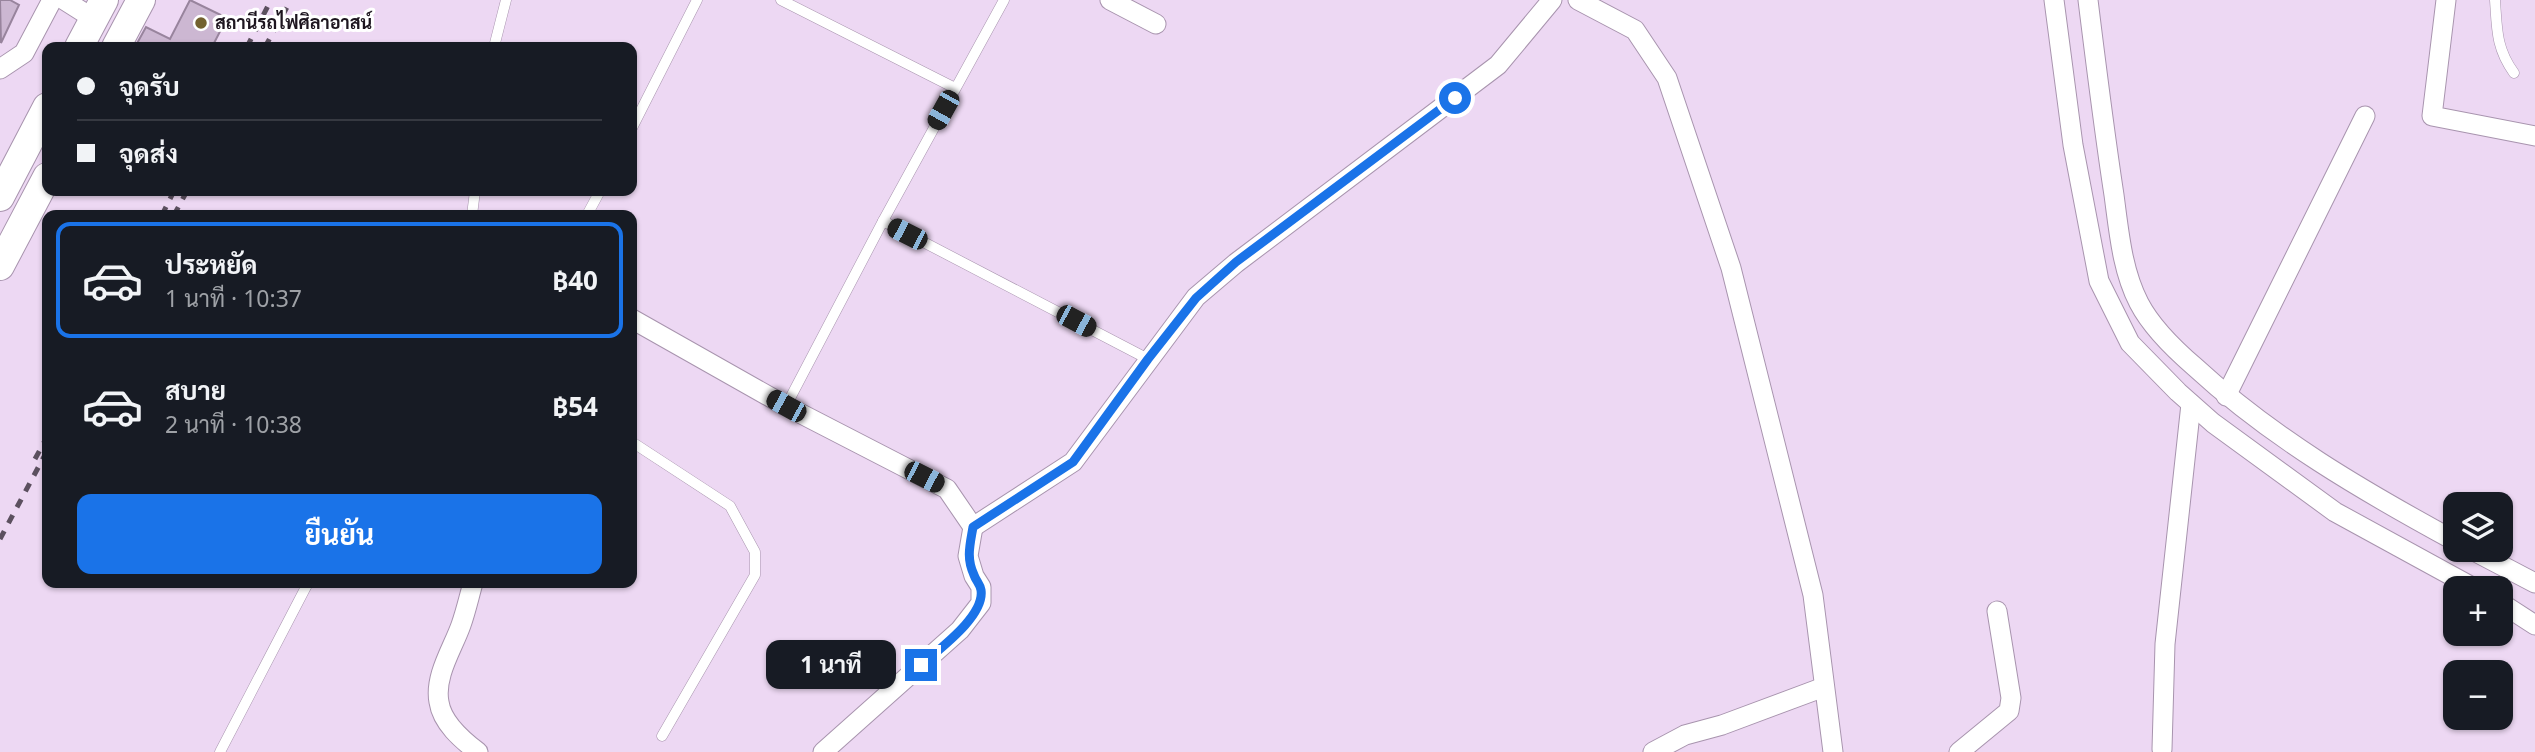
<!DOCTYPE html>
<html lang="th">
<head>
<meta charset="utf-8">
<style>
  body { margin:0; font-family:"Noto Sans",Sarabun,sans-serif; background:#242831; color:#f1f3f6; height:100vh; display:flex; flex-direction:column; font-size:26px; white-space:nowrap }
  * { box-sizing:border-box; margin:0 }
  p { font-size:23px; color:#9ea1a6 }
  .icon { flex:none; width:38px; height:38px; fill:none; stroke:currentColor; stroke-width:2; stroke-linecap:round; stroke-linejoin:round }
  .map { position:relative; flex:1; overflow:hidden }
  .drawer { position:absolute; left:42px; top:210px; width:595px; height:378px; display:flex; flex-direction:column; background:#171b24; border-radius:14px; box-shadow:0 2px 5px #0004 }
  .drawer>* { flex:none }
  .banner { position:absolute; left:42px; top:42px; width:595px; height:154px; border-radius:14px; box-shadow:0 2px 5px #0004; display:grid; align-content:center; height:154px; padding:0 35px; background:#171b24 }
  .controls { position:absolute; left:2443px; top:492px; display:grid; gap:14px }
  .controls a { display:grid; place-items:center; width:70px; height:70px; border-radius:14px; background:#171b24; box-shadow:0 2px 5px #0004; font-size:35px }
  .end { position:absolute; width:32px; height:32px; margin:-16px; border:9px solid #1a73e8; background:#fff; box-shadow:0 0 0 4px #fff }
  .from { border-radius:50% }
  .bubble { position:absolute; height:49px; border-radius:14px; background:#171b24; box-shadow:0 2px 5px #0004; font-size:23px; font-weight:700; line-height:49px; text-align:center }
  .car { position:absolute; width:21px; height:42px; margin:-21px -10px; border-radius:9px; box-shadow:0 0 5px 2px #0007; background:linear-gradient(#222 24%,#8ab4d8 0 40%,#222 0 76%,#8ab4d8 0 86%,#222 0) }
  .banner b { display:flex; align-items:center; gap:24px; height:66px; font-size:26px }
  .banner b+b { border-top:2px solid #363941 }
  .banner i { width:18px; height:18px; background:#f1f3f6 }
  ul { padding:12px 0 0; list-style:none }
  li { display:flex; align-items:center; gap:21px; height:116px; margin:0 14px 10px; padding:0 21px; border:4px solid transparent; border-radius:14px }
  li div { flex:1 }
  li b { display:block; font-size:26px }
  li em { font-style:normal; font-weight:700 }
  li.on { border-color:#1a73e8 }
  li>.icon { width:63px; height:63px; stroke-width:1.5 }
  .button { display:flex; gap:14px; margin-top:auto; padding:14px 35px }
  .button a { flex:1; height:80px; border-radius:14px; background:#1a73e8; color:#fff; font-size:28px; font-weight:700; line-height:80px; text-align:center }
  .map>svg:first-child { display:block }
  .building { fill:#ccb7d2; stroke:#98849d; stroke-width:2 }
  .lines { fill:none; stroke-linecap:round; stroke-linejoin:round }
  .lane-casing { stroke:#a894ae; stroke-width:11 }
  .street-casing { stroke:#a894ae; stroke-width:21 }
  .secondary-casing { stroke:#a894ae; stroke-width:30 }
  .lane { stroke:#fff; stroke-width:10 }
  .street { stroke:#fff; stroke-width:19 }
  .secondary { stroke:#fff; stroke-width:28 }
  .rail { stroke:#5c505f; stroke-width:5; stroke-dasharray:9 9; stroke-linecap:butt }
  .route { stroke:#1a73e8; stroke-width:9 }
  .poi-dot { fill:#73612f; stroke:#fff; stroke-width:2.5 }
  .labels { text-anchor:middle; stroke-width:6; stroke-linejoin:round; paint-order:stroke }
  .poi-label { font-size:18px; font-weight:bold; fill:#1d151f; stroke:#fff; text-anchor:start }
</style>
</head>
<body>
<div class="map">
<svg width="2535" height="752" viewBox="0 0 2535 752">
  <rect width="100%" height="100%" fill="#edd8f3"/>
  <g class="building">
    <polygon points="0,0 10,0 19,5 1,43"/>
    <polygon points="190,0 227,18 212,47 135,47 146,27 170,39"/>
  </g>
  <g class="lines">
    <defs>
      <g id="lane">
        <polyline points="781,0 955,88"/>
        <path d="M2495 0C2497 29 2496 48 2514 73"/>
        <polyline points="494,47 506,0"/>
        <polyline points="632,128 697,0"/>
        <polyline points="472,215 475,191"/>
        <polyline points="587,215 600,191"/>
        <polyline points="883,221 1148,359"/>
        <polyline points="786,406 883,221 1004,0"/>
        <polyline points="632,442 730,506 755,552 755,575 662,736"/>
        <polyline points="220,752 308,583"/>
      </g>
      <g id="street">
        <polyline points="64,0 94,19"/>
        <polyline points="1110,0 1156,24"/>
        <polyline points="1578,0 1635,30 1667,78 1731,268 1813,595 1833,752"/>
        <polyline points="2054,0 2073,145 2099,281 2130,343 2178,392 2213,423 2335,512 2474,588"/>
        <path d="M2088 0C2096 65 2104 130 2114 195 2119 232 2122 270 2139 303 2152 328 2174 349 2195 367 2272 438 2363 491 2455 541"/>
        <polyline points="2446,0 2432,116 2535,136"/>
        <polyline points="0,69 24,53 52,0"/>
        <polyline points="632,319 786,406 947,489 973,527 1073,462 1196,297 1236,263 1498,65 1552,0"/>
        <polyline points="2226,396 2365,116"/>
        <polyline points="2472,550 2535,583"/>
        <path d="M473 583C469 597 466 611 461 625 453 648 434 676 439 702 442 723 462 740 478 752"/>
        <polyline points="2501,603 2535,625"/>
        <polyline points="2162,749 2165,644 2191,404"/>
        <polyline points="823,752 960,630 981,603 981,587 974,576 968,556 973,527"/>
        <polyline points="1653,752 1685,735 1722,725 1824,687"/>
        <polyline points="1959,752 2009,711 2011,698 1997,611"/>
      </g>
      <g id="secondary">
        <polyline points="79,47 104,0"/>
        <polyline points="116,47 141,0"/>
        <polyline points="0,197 47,107"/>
        <polyline points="0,266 47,177"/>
      </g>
    </defs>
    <use href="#lane" class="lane-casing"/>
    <use href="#street" class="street-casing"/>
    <use href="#secondary" class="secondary-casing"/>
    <use href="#lane" class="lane"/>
    <use href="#street" class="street"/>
    <use href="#secondary" class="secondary"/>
    <g class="rail">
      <polyline points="247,47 271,0"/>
      <polyline points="265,47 291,0"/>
      <polyline points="162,215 174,191"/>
      <polyline points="174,215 187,191"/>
      <polyline points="35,459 47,437"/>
      <polyline points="0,539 47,451"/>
    </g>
  </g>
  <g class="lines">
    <path class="route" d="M921 665C939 649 985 616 981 590 980 584 976 581 974 575 966 558 970 545 973 527L1073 462 1148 359 1196 298 1236 262 1455 98"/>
  </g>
  <circle class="poi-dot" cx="201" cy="23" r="7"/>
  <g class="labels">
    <g class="poi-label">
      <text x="215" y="29">สถานีรถไฟศิลาอาสน์</text>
    </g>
  </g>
</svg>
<div class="controls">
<a><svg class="icon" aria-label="layers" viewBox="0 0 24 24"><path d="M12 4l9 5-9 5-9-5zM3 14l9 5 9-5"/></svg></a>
<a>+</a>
<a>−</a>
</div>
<i class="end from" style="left:1455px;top:98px"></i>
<i class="end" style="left:921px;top:665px"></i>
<div class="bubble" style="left:766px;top:640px;width:130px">1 นาที</div>
<i class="car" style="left:943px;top:110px;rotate:209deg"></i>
<i class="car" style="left:907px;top:234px;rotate:297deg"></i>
<i class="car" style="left:1076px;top:321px;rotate:118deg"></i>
<i class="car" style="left:786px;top:406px;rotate:299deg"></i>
<i class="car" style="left:924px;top:477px;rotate:117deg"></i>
<div class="banner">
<b><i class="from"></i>จุดรับ</b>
<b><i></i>จุดส่ง</b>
</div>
<section class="drawer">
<ul>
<li class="on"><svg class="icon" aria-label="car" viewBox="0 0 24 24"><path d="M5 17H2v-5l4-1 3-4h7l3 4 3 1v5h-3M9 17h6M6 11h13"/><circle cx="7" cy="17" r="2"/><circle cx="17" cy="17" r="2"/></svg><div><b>ประหยัด</b><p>1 นาที · 10:37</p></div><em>฿40</em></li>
<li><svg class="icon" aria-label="car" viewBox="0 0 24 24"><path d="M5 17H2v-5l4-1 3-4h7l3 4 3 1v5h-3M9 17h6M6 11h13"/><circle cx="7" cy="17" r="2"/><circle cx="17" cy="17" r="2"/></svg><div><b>สบาย</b><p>2 นาที · 10:38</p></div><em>฿54</em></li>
</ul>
<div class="button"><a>ยืนยัน</a></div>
</section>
</div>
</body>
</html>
